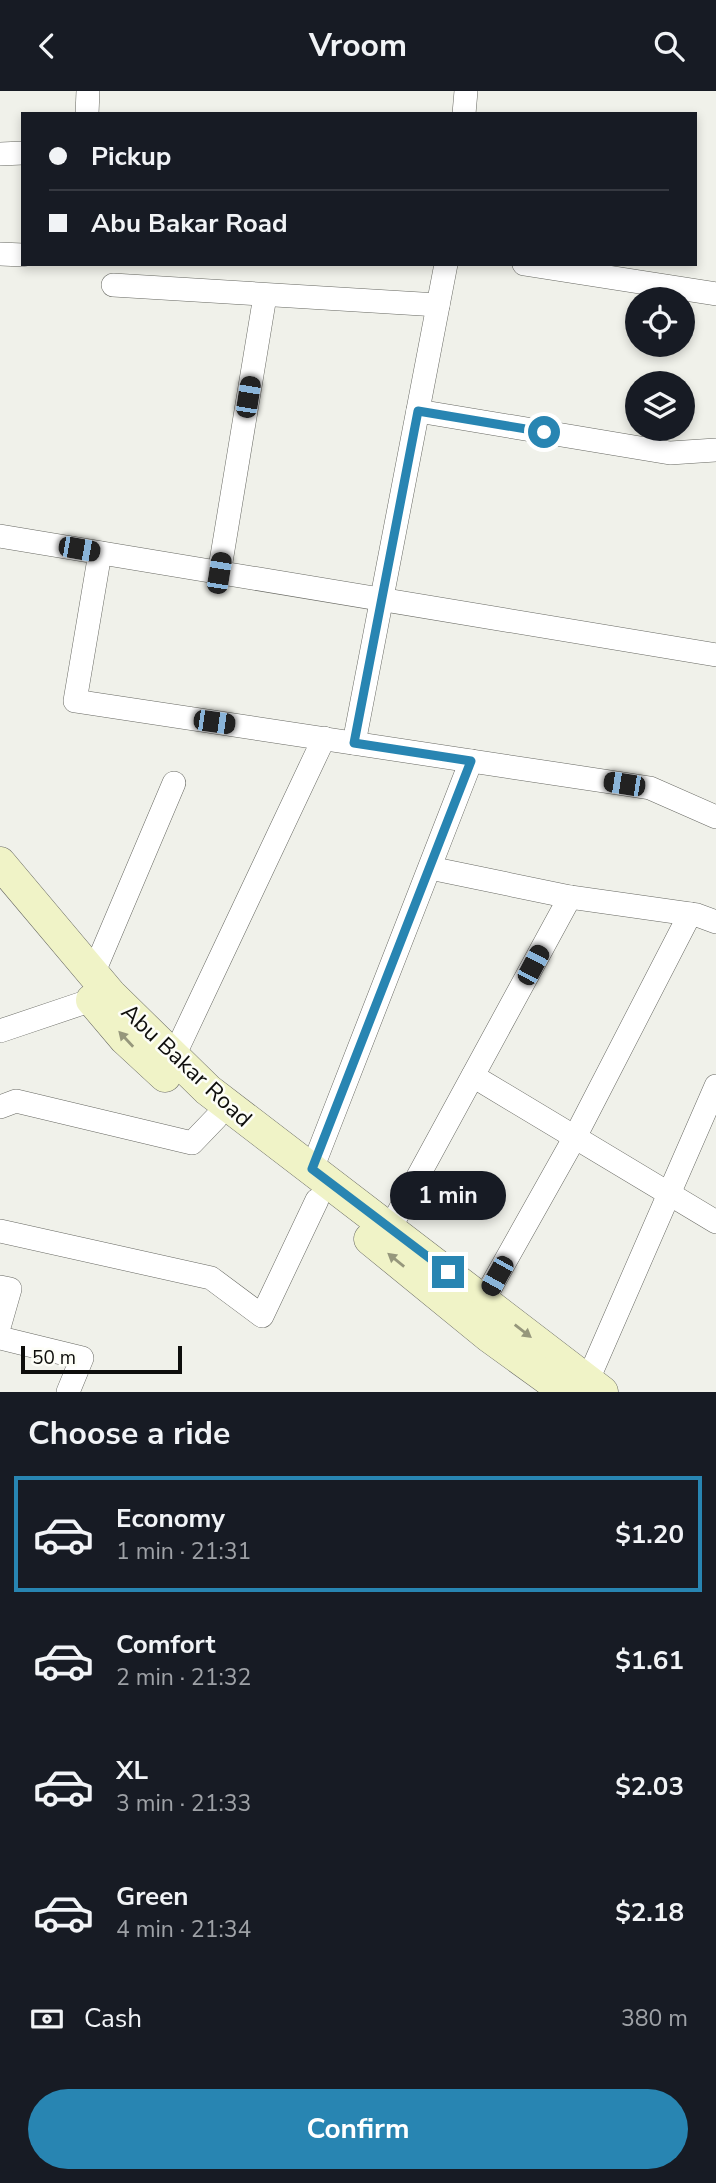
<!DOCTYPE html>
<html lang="en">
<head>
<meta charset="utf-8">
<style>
  body { margin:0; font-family:"Nunito Sans",sans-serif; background:#242831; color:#f1f3f6; height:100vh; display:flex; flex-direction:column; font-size:26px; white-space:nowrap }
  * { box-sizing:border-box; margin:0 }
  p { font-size:23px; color:#9ea1a6 }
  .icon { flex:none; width:38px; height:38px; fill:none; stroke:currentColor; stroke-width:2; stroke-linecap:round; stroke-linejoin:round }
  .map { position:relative; height:1301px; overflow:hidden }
  .details { display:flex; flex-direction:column; background:#171b24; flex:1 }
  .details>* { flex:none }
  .hud { position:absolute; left:21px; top:21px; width:676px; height:154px; border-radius:0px; box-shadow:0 4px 10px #0003; display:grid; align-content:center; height:154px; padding:0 28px; background:#171b24 }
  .buttons { position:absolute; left:625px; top:196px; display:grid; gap:14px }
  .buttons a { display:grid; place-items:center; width:70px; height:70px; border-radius:50%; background:#171b24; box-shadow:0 4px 10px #0003; font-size:35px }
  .scale { position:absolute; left:21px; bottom:18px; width:161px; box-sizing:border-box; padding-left:7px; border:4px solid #0e0e0c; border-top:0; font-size:19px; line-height:24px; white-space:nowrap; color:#0e0e0c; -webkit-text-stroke:5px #fdfef7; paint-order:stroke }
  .end { position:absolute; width:32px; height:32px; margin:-16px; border:9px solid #2885b2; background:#fff; box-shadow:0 0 0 4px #fff }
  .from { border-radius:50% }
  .bubble { position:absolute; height:49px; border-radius:24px; background:#171b24; box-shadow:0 4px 10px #0003; font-size:23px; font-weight:700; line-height:49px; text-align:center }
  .car { position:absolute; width:21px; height:42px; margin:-21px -10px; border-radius:9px; box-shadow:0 0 5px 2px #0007; background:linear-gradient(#222 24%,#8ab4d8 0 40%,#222 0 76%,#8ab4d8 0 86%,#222 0) }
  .hud b { display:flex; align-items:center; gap:24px; height:66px; font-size:26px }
  .hud b+b { border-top:2px solid #363941 }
  .hud i { width:18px; height:18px; background:#f1f3f6 }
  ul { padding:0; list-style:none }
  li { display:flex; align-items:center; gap:21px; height:116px; margin:0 14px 10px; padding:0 14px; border:4px solid transparent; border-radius:0px }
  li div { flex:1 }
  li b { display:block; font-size:26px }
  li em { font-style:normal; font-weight:700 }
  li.current { border-color:#2885b2 }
  li>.icon { width:63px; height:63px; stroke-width:1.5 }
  h2 { padding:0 28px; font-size:32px; line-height:84px }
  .pay { display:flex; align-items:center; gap:18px; height:77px; padding:0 28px; font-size:26px }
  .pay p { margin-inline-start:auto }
  .action { display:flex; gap:14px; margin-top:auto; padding:14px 28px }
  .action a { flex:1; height:80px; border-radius:42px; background:#2885b2; color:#fff; font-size:28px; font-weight:700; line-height:80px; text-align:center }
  header { display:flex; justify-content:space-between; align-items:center; height:91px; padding:0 28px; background:#171b24; font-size:32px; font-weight:700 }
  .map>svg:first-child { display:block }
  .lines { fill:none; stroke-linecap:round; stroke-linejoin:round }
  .street-casing { stroke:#676862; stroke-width:24 }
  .secondary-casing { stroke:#676862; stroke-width:33 }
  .street { stroke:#fff; stroke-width:23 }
  .secondary { stroke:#f0f3c7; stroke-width:32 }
  .oneway { fill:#96977c }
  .route { stroke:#2885b2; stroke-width:9 }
  .labels { text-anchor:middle; stroke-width:5; stroke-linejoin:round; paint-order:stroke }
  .street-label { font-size:23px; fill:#0e0e0c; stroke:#fdfef7 }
</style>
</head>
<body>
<header><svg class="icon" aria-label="back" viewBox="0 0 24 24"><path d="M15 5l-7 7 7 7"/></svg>Vroom<svg class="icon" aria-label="search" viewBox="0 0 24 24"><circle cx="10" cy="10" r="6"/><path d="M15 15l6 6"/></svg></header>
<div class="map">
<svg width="716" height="1301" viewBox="0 0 716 1301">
  <rect width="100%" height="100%" fill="#f0f1ea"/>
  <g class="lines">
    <defs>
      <g id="street">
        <polyline points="87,23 88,0"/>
        <polyline points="464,23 466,0"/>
        <polyline points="0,63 23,62"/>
        <polyline points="0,163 23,164"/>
        <polyline points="524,173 716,203"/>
        <polyline points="113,194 438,214"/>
        <polyline points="418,320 670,362 716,359"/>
        <polyline points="0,445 716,564"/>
        <polyline points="100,462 75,610 650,697 716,726"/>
        <polyline points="219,483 265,205"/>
        <polyline points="354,652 446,173"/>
        <polyline points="430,777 570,806 697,824 716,831"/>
        <polyline points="93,883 174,692"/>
        <polyline points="0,940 92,909"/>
        <polyline points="163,975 173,967 324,647"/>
        <polyline points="473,985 716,1131"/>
        <polyline points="0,1016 16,1010 192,1052 216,1027"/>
        <polyline points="312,1078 471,670"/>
        <polyline points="390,1137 570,806"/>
        <polyline points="0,1140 211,1187 262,1225 317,1109"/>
        <polyline points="0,1196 10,1198 0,1233"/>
        <polyline points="484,1208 575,1046 690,823"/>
        <polyline points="0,1247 82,1267 68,1301"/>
        <polyline points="587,1291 716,995"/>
      </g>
      <g id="secondary">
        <polyline points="0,772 111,904 208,999 602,1301"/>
        <polyline points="92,909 125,948 165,985"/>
        <polyline points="370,1148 490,1246 566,1301"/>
      </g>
    </defs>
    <use href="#street" class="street-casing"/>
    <use href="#secondary" class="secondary-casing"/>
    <use href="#street" class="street"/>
    <use href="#secondary" class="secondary"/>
  </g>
  <defs><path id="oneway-solid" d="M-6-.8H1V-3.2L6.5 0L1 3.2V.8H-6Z" transform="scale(1.75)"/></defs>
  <g class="oneway">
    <use href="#oneway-solid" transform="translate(126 948) rotate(-133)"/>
    <use href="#oneway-solid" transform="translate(396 1169) rotate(-141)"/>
    <use href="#oneway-solid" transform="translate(523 1240) rotate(38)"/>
  </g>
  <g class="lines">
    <polyline class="route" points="448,1181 312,1078 471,670 354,652 418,320 544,341"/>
  </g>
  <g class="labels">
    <g class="street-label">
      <text transform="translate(187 974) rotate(43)" y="8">Abu Bakar Road</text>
    </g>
  </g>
</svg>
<div class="buttons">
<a><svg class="icon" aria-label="locate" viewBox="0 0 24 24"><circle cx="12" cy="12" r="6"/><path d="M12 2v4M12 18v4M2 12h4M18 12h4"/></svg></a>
<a><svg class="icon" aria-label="layers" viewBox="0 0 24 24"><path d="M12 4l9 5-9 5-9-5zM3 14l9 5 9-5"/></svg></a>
</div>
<div class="scale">50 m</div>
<i class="end from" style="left:544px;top:341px"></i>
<i class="end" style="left:448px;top:1181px"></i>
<div class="bubble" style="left:390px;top:1080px;width:116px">1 min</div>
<i class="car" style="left:248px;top:306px;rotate:9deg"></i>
<i class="car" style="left:79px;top:458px;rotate:100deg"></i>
<i class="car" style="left:219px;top:482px;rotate:9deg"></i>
<i class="car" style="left:214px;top:631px;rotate:98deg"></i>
<i class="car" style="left:624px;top:693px;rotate:279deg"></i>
<i class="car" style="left:533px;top:874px;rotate:28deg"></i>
<i class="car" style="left:497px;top:1185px;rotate:209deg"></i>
<div class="hud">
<b><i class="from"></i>Pickup</b>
<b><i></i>Abu Bakar Road</b>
</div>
</div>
<section class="details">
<h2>Choose a ride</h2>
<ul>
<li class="current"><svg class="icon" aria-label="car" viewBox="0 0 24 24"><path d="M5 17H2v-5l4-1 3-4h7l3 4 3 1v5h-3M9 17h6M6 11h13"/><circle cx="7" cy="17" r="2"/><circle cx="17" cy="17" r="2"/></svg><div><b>Economy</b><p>1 min · 21:31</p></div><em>$1.20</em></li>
<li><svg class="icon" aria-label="car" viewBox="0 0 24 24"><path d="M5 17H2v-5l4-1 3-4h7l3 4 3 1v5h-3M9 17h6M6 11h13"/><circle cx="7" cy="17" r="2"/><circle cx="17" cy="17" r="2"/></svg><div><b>Comfort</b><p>2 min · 21:32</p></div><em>$1.61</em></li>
<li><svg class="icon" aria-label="car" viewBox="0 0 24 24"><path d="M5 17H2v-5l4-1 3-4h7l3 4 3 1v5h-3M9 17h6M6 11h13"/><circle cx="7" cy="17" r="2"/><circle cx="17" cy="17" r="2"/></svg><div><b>XL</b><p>3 min · 21:33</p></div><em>$2.03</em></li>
<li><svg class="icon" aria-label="car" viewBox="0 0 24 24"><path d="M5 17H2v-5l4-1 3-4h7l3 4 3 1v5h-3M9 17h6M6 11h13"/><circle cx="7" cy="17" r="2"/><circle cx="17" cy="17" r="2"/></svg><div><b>Green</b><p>4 min · 21:34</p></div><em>$2.18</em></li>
</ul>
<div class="pay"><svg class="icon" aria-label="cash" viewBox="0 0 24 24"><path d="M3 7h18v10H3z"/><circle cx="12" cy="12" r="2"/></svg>Cash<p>380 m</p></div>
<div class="action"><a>Confirm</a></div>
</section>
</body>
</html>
